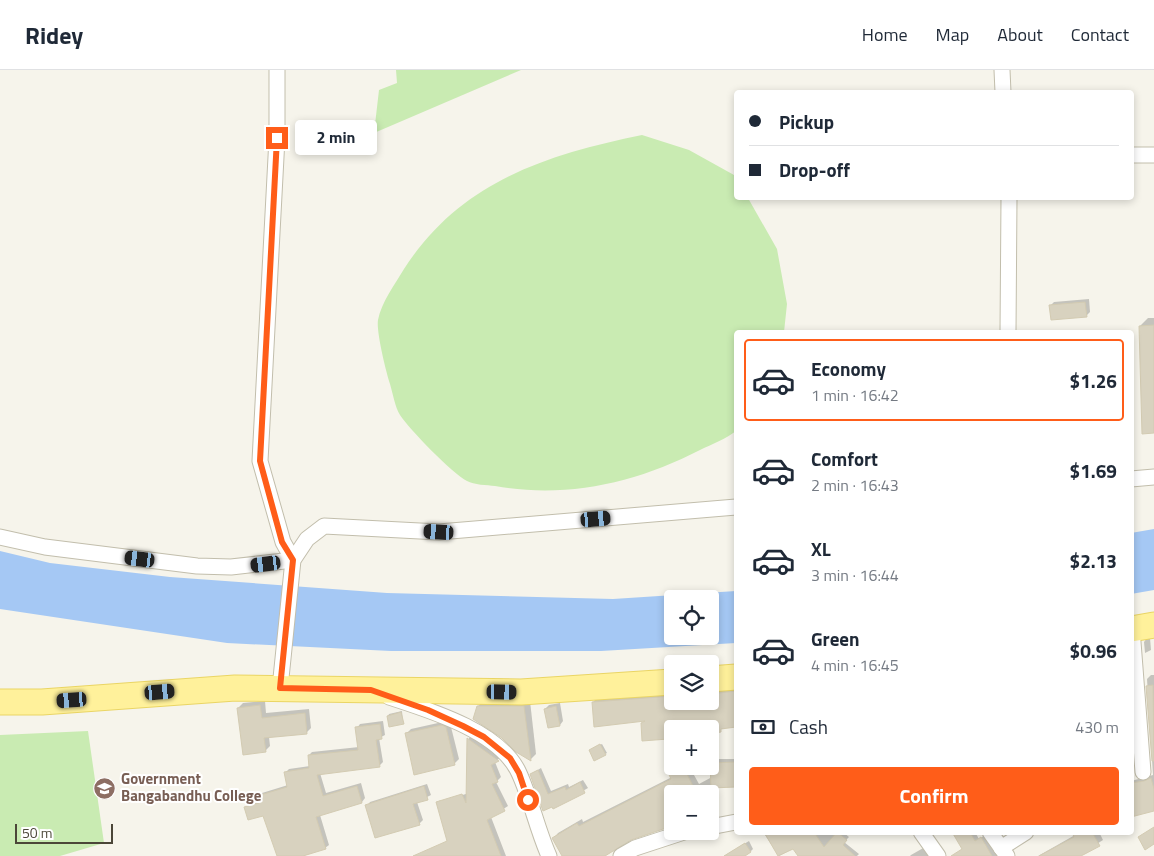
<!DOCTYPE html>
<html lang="en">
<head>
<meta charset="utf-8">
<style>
  body { margin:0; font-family:"Titillium Web",sans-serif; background:#f6f6f7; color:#1f2937; height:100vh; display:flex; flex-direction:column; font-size:19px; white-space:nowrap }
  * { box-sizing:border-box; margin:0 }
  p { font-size:16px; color:#747a83 }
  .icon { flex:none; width:28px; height:28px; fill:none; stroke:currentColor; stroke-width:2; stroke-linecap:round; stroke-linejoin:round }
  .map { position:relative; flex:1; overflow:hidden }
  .drawer { position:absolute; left:734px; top:260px; width:400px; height:505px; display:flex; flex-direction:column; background:#fff; border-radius:5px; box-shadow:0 2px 8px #0003 }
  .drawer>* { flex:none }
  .top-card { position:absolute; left:734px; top:20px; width:400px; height:110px; border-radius:5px; box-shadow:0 2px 8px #0003; display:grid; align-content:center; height:110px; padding:0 15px; background:#fff }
  .controls { position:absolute; left:664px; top:520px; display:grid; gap:10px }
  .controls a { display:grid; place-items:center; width:55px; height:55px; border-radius:5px; background:#fff; box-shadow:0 2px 8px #0003; font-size:25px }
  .scale { position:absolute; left:15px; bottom:12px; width:98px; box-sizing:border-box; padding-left:5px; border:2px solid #4b4638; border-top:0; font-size:14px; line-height:18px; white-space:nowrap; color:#4b4638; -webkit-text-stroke:4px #fff; paint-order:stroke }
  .end { position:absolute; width:22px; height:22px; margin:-11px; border:6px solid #ff5d19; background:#fff; box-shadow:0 0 0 2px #fff }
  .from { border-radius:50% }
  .bubble { position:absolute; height:35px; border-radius:5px; background:#fff; box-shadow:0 2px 8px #0003; font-size:16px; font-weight:700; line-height:35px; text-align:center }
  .car { position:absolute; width:15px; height:30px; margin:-15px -8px; border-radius:6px; box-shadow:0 0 4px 1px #0007; background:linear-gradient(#222 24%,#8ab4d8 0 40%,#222 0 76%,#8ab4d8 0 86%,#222 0) }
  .top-card b { display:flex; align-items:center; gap:18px; height:48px; font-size:19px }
  .top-card b+b { border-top:1px solid #e0e1e3 }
  .top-card i { width:12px; height:12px; background:#1f2937 }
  ul { padding:9px 0 0; list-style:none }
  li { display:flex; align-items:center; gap:15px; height:82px; margin:0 10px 8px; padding:0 5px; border:2px solid transparent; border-radius:5px }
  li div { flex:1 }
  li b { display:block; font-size:19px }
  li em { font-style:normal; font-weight:700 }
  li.selected { border-color:#ff5d19 }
  li>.icon { width:45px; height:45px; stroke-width:1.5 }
  .pay { display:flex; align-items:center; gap:12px; height:55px; padding:0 15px; font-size:19px }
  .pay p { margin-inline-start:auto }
  .action { display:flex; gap:10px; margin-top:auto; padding:10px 15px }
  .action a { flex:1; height:58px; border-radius:5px; background:#ff5d19; color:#fff; font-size:20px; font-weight:700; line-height:58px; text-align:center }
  header { display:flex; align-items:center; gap:30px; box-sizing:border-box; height:70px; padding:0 25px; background:#fff; border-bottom:1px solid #e0e1e3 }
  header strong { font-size:24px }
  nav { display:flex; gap:28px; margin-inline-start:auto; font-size:18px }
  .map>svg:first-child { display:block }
  .park { fill:#c9ebb2 }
  .water { fill:#a5c8f4; fill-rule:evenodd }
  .shadow { fill:#0003 }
  .building { fill:#d8d2bf; stroke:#d3cbb2 }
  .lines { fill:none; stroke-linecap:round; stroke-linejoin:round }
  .minor-casing { stroke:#c2beac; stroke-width:17 }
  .primary-casing { stroke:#ead565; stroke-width:27 }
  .minor { stroke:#fff; stroke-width:15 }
  .primary { stroke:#fff19b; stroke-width:25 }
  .route { stroke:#ff5d19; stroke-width:6 }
  .labels { text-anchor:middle; stroke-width:4; stroke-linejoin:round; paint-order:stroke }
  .education-label { font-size:15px; font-weight:bold; fill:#785e54; stroke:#fff; text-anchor:start }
</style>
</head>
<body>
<header>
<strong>Ridey</strong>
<nav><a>Home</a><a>Map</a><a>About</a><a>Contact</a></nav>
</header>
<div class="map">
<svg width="1154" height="786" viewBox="0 0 1154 786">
  <rect width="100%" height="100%" fill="#f6f4eb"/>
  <g class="park">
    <polygon points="396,0 521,0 374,63 379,20 397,13"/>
    <path d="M642 65 689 80 734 105 736 109V128H748L777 179 787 234 784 262H736V361C726 369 712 374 700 380 636 413 566 429 495 416 487 415 474 415 467 411 453 404 409 359 400 345 395 337 393 324 390 314 386 302 376 261 378 250 381 233 395 214 404 199 460 112 545 85 642 65Z"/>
    <polygon points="88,661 104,773 60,786 0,786 0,665"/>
  </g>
  <g class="water">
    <polygon points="1154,459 1154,520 1131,524 1131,463"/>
    <path d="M0 481 50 493 170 507 387 523 613 529 736 521V573L601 581H391L227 573 0 539ZM672 529H710V566H672Z"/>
  </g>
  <g class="shadow">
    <polygon points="1089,229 1090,242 1086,246 1051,235 1054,232"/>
    <polygon points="1148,248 1154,248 1154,362 1140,256"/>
    <polygon points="1147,568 1150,568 1151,580 1145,583 1144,572"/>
    <polygon points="1151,605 1154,605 1154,740 1131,746 1131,711 1153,705 1147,609"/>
    <polygon points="736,617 736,655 710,662 710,659 672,659 672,667 643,670 642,654 646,650 593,632 598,627 672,622 672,631 710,631 710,620"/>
    <polygon points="265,631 266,643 309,639 311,658 306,663 269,667 270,676 265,681 238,638 243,633"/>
    <polygon points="484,631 530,631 536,684 531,689 502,667 478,636"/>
    <polygon points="1131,632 1135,662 1131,666"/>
    <polygon points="560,633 563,651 560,655 545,639 549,635"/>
    <polygon points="402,641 403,653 388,646 389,644"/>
    <polygon points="383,651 385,665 379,668 383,692 380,695 320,703 326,723 361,713 365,728 362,732 320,745 329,775 325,778 303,786 278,786 264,744 246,737 260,731 258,726 262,723 288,715 285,703 289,699 310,696 309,685 312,682 359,677 357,658 360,654"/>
    <polygon points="447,651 450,653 459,689 454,694 406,664 411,659"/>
    <polygon points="472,665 502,686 495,692 501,707 496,712 508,736 491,747 506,786 454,786 438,733 440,730 440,732 469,723 468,720 441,729 468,720 469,668"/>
    <polygon points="602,674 607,683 605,684 592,679"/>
    <polygon points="672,689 672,696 689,696 699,714 712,707 712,694 716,689 736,689 736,715 711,717 716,727 710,732 710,724 672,724 672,754 630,769 602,786 563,786 554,768 558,763 582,749 583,752 672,707 666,695"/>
    <polygon points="541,698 551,721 568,714 569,717 583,710 588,718 553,738 531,704"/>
    <polygon points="427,714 431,725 417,732 423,750 419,754 367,736 370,732"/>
    <polygon points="763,762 843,762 849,767 844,772 859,784 857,786 799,786 794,778 779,786"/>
    <polygon points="953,762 975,762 979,769 985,765 1002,786 967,786"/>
    <polygon points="1073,762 1099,762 1103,770 1078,786 1038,786 1075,765"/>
    <polygon points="749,771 753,779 751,781 743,786 724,786"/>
    <polygon points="925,777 933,786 910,786 911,785"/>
  </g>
  <g class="building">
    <polygon points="1085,232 1087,247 1051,250 1049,235"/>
    <polygon points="1154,255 1154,363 1142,364 1139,256"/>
    <polygon points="1153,615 1154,691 1152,691 1146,616"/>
    <polygon points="736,621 736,657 721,659 721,662 710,664 710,659 667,659 668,669 642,671 641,653 645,651 594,657 592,632 672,626 672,631 710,631 710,624"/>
    <polygon points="260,635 262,648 305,643 307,664 264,668 266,682 243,685 237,638"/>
    <polygon points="477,636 524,636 531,691 516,682 502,668 473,649"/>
    <polygon points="556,636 560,656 548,658 544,639"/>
    <polygon points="401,642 404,654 389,657 387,646"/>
    <polygon points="380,654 382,669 376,670 380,697 317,705 323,726 357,716 362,733 316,747 326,779 303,786 277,786 263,746 248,750 244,737 259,733 257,726 287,717 284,702 309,698 308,685 358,680 355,657"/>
    <polygon points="442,655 446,657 455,695 414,705 405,663"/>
    <polygon points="467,668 499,691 491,695 498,712 492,714 505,741 487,750 501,786 413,786 447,771 436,732 462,724 466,733"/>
    <polygon points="600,674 606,685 594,691 589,680"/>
    <polygon points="735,692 736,717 711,718 710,693"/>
    <polygon points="665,696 683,696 697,724 672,724 672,756 631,770 605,786 562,786 552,768 577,753 579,756 671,709"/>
    <polygon points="538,700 548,724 565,717 566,720 580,712 585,723 553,739 552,737 543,741 530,704"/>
    <polygon points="1151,708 1154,719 1154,741 1131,747 1131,713 1144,711"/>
    <polygon points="424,716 428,730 413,734 420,755 375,768 365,735"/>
    <polygon points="1154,757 1154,774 1145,780 1138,767"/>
    <polygon points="764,762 814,762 824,777 837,762 847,770 843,775 855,786 798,786 793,779 778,786"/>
    <polygon points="952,762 970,762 975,771 981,767 992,786 951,786 962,779"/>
    <polygon points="1072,762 1092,762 1100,776 1081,786 1039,786 1074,767"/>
    <polygon points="745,773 751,782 745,786 724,786"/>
  </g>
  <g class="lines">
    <defs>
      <g id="minor">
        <polyline points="277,0 277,68 260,391 283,472 293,490"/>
        <polyline points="1002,0 1003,22"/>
        <polyline points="1131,85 1154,85"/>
        <polyline points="1008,262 1009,128"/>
        <polyline points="1131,409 1154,407"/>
        <polyline points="0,467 45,477 197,496 231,497 293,490"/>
        <polyline points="1132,559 1143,702"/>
        <polyline points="280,618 293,490 307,469 324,456 439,462 736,437"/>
        <path d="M389 627C429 640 500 661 519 703 531 729 537 759 549 786"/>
        <polyline points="710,757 736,752"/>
        <polyline points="921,762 938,786"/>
        <polyline points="990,762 1007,786"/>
        <polyline points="1001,778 1026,762"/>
        <polyline points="621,786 635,778 687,761"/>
      </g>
      <g id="primary">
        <polyline points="1131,559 1154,555"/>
        <polyline points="710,609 736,607"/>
        <polyline points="0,632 42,632 235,618 521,622 672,612"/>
      </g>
    </defs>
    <use href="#minor" class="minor-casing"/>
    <use href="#primary" class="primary-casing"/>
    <use href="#minor" class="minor"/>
    <use href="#primary" class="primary"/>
  </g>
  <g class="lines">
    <polyline class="route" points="277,68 260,391 282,472 293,490 280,618 371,620 428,640 463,656 484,667 510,688 519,703 528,730"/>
  </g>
  <defs>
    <symbol id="university-disc" viewBox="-11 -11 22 22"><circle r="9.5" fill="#8d6e63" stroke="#fff"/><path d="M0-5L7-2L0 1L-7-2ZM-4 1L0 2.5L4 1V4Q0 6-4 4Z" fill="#fff"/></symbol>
  </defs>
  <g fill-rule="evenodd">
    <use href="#university-disc" x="92" y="706" width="25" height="25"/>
  </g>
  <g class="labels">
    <g class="education-label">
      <text x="121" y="714">Government<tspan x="121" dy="17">Bangabandhu College</tspan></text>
    </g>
  </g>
</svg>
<div class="controls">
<a><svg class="icon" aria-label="locate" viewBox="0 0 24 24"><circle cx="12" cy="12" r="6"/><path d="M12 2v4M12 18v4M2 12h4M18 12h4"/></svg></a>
<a><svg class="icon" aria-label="layers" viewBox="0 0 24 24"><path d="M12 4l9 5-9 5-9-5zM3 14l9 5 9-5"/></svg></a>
<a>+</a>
<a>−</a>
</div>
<div class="scale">50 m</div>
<i class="end from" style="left:528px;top:730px"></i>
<i class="end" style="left:277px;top:68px"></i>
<div class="bubble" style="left:295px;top:50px;width:82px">2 min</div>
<i class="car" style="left:596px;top:449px;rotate:85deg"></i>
<i class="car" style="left:439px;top:462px;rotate:273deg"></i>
<i class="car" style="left:140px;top:489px;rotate:277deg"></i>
<i class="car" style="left:266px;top:494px;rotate:263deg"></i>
<i class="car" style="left:160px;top:622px;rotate:85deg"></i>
<i class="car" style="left:502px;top:622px;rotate:91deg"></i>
<i class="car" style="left:72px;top:630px;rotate:266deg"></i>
<div class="top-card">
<b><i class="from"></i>Pickup</b>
<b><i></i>Drop-off</b>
</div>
<section class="drawer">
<ul>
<li class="selected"><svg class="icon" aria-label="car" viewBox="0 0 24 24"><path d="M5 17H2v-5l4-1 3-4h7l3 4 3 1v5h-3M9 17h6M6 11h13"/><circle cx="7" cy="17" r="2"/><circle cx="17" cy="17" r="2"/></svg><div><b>Economy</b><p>1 min · 16:42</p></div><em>$1.26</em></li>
<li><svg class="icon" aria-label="car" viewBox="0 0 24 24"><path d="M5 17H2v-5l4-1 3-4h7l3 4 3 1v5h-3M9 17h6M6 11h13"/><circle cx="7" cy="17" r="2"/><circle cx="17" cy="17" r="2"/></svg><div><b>Comfort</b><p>2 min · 16:43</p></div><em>$1.69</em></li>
<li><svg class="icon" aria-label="car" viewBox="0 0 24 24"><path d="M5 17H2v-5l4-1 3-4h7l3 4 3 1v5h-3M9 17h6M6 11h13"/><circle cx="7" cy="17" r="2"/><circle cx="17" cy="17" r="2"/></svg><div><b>XL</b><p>3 min · 16:44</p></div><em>$2.13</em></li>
<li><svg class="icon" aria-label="car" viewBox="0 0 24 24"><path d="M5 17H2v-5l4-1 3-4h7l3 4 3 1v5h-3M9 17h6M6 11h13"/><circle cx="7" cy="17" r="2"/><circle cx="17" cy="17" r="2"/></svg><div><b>Green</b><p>4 min · 16:45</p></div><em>$0.96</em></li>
</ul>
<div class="pay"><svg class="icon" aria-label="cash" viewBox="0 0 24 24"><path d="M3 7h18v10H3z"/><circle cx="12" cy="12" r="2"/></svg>Cash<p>430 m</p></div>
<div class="action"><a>Confirm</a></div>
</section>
</div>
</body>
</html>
